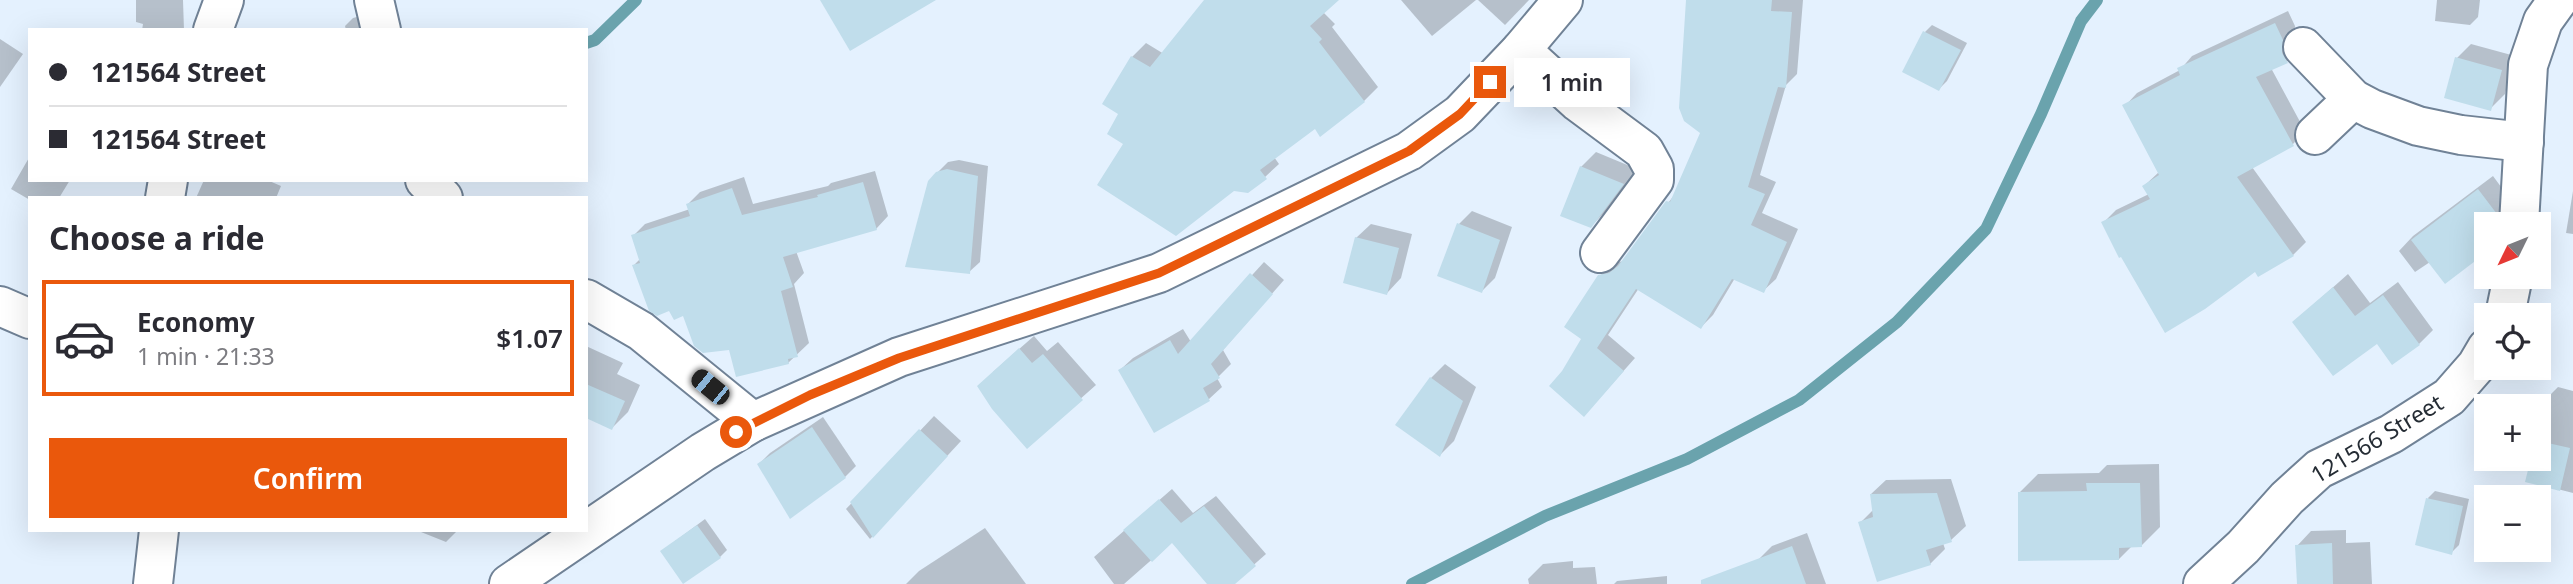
<!DOCTYPE html>
<html lang="en">
<head>
<meta charset="utf-8">
<style>
  body { margin:0; font-family:"Noto Sans",sans-serif; background:#f2f2f3; color:#2b2b33; height:100vh; display:flex; flex-direction:column; font-size:26px; white-space:nowrap }
  * { box-sizing:border-box; margin:0 }
  p { font-size:23px; color:#7c7c81 }
  .icon { flex:none; width:38px; height:38px; fill:none; stroke:currentColor; stroke-width:2; stroke-linecap:round; stroke-linejoin:round }
  .map { position:relative; flex:1; overflow:hidden }
  .details { position:absolute; left:28px; top:196px; width:560px; height:336px; display:flex; flex-direction:column; background:#fff; border-radius:0px; box-shadow:0 7px 28px #0002 }
  .details>* { flex:none }
  .top-card { position:absolute; left:28px; top:28px; width:560px; height:154px; border-radius:0px; box-shadow:0 7px 28px #0002; display:grid; align-content:center; height:154px; padding:0 21px; background:#fff }
  .needle { width:46px; rotate:227deg }
  .controls { position:absolute; left:2474px; top:212px; display:grid; gap:14px }
  .controls a { display:grid; place-items:center; width:77px; height:77px; border-radius:0px; background:#fff; box-shadow:0 7px 28px #0002; font-size:35px }
  .end { position:absolute; width:32px; height:32px; margin:-16px; border:9px solid #ea580c; background:#fff; box-shadow:0 0 0 4px #fff }
  .from { border-radius:50% }
  .bubble { position:absolute; height:49px; border-radius:0px; background:#fff; box-shadow:0 7px 28px #0002; font-size:23px; font-weight:600; line-height:49px; text-align:center }
  .car { position:absolute; width:21px; height:42px; margin:-21px -10px; border-radius:9px; box-shadow:0 0 5px 2px #0007; background:linear-gradient(#222 24%,#8ab4d8 0 40%,#222 0 76%,#8ab4d8 0 86%,#222 0) }
  .top-card b { display:flex; align-items:center; gap:24px; height:66px; font-size:26px }
  .top-card b+b { border-top:2px solid #e1e1e2 }
  .top-card i { width:18px; height:18px; background:#2b2b33 }
  ul { padding:0; list-style:none }
  li { display:flex; align-items:center; gap:21px; height:116px; margin:0 14px 10px; padding:0 7px; border:4px solid transparent; border-radius:0px }
  li div { flex:1 }
  li b { display:block; font-size:26px }
  li em { font-style:normal; font-weight:600 }
  li.current { border-color:#ea580c }
  li>.icon { width:63px; height:63px; stroke-width:1.5 }
  h2 { padding:0 21px; font-size:32px; line-height:84px }
  .primary-button { display:flex; gap:14px; margin-top:auto; padding:14px 21px }
  .primary-button a { flex:1; height:80px; border-radius:0px; background:#ea580c; color:#fff; font-size:28px; font-weight:600; line-height:80px; text-align:center }
  .map>svg:first-child { display:block }
  .shadow { fill:#0003 }
  .lines { fill:none; stroke-linecap:round; stroke-linejoin:round }
  .stream { stroke:#6aa3ad; stroke-width:12 }
  .building { fill:#c0ddeb }
  .minor-casing { stroke:#708296; stroke-width:42 }
  .minor { stroke:#fff; stroke-width:38 }
  .route { stroke:#ea580c; stroke-width:9 }
  .labels { text-anchor:middle; stroke-width:6; stroke-linejoin:round; paint-order:stroke }
  .street-label { font-size:23px; fill:#252c34; stroke:#fff }
</style>
</head>
<body>
<div class="map">
<svg width="2573" height="584" viewBox="0 0 2573 584">
  <rect width="100%" height="100%" fill="#e4f1fe"/>
  <g class="shadow">
    <polygon points="136,0 183,0 184,30 142,30 143,24 136,22"/>
    <polygon points="1207,0 1336,0 1323,12 1335,24 1332,27 1378,87 1364,101 1315,127 1274,157 1279,164 1265,177 1233,190 1126,144 1121,113 1132,57 1146,43 1164,54"/>
    <polygon points="1401,0 1476,0 1432,36"/>
    <polygon points="1478,0 1529,0 1505,25"/>
    <polygon points="1688,0 1803,0 1797,74 1786,85 1760,175 1776,182 1762,213 1798,229 1776,279 1763,291 1735,278 1713,315 1701,327 1639,288 1608,335 1635,358 1596,402 1564,372 1583,339 1600,276 1613,263 1624,261 1675,194 1702,132"/>
    <polygon points="2437,0 2480,0 2478,17 2470,25 2435,21"/>
    <polygon points="2288,11 2295,26 2294,39 2299,48 2287,61 2271,68 2305,131 2293,144 2252,167 2306,242 2293,255 2255,270 2103,223 2116,210 2149,194 2144,186 2159,172 2125,106 2137,93 2180,70 2192,56"/>
    <polygon points="364,15 369,30 346,30 345,26 353,18"/>
    <polygon points="1932,25 1967,43 1947,81 1939,89 1925,32"/>
    <polygon points="0,39 23,54 0,87"/>
    <polygon points="2471,44 2515,56 2505,94 2490,109 2457,58"/>
    <polygon points="1596,152 1637,169 1606,211 1591,226 1581,167"/>
    <polygon points="30,156 30,180 70,180 59,198 30,198 30,200 11,189"/>
    <polygon points="959,160 988,166 980,262 969,272 937,173 948,162"/>
    <polygon points="875,171 888,216 876,229 796,251 804,273 794,284 809,343 788,363 684,314 634,265 640,259 633,236 645,224 690,209 688,204 700,192 744,177 753,204 828,186 831,183"/>
    <polygon points="2493,176 2510,199 2499,210 2510,224 2487,224 2415,272 2399,251 2413,236"/>
    <polygon points="204,180 267,180 281,186 276,198 196,198"/>
    <polygon points="2573,191 2573,234 2566,233"/>
    <polygon points="1472,211 1512,227 1495,278 1482,291 1439,275 1459,224"/>
    <polygon points="1371,224 1412,234 1401,278 1387,293 1356,238"/>
    <polygon points="1264,262 1284,280 1223,350 1231,364 1217,378 1222,387 1209,399 1155,430 1120,370 1133,358 1183,329 1191,342"/>
    <polygon points="2348,274 2370,303 2398,282 2433,330 2419,344 2377,341 2294,322"/>
    <polygon points="1034,336 1047,351 1058,342 1096,385 1027,446 993,372"/>
    <polygon points="586,346 623,363 617,374 640,385 628,412 612,428 586,417"/>
    <polygon points="1445,364 1476,387 1454,441 1440,455 1431,378"/>
    <polygon points="2558,387 2573,391 2573,493 2527,481 2539,458 2539,432 2548,397"/>
    <polygon points="934,416 961,441 870,539 846,509"/>
    <polygon points="823,417 856,466 845,477 759,464 770,453"/>
    <polygon points="2159,464 2160,527 2141,546 2132,546 2119,559 2019,493 2038,474 2099,473 2107,465"/>
    <polygon points="1951,479 1966,526 1951,540 1943,543 1945,549 1930,564 1860,523 1874,509 1871,494 1886,480"/>
    <polygon points="1172,489 1193,513 1216,496 1266,554 1232,584 1209,584 1173,541 1124,584 1114,584 1094,557"/>
    <polygon points="2435,491 2469,499 2459,545 2451,553 2428,498"/>
    <polygon points="705,519 727,550 720,557 662,551"/>
    <polygon points="985,528 1026,584 906,584 919,571"/>
    <polygon points="416,530 458,530 446,542"/>
    <polygon points="2346,530 2346,543 2370,542 2372,584 2298,584 2297,546 2311,531"/>
    <polygon points="1807,533 1826,584 1743,584 1758,560 1772,546"/>
    <polygon points="1573,561 1573,568 1595,567 1597,584 1529,584 1528,579 1543,564"/>
    <polygon points="1667,576 1667,584 1614,584 1617,581"/>
  </g>
  <g class="lines">
    <g class="stream">
      <polyline points="586,43 595,40 636,0"/>
      <polyline points="1412,584 1545,516 1687,459 1799,400 1897,322 1986,229 2041,114 2081,21 2097,0"/>
    </g>
  </g>
  <g class="building">
    <polygon points="820,0 936,0 850,51"/>
    <polygon points="1204,0 1339,0 1310,26 1322,39 1319,42 1365,102 1320,137 1315,129 1260,170 1267,179 1248,193 1234,191 1176,236 1097,185 1123,144 1107,134 1118,114 1102,104 1131,56 1150,67"/>
    <polygon points="1686,0 1772,0 1771,11 1792,12 1786,88 1778,87 1748,187 1765,194 1751,225 1787,242 1764,293 1732,279 1701,329 1636,289 1597,348 1624,371 1584,417 1549,386 1562,371 1581,339 1564,327 1598,275 1609,273 1618,266 1666,201 1670,202 1700,133 1684,121 1679,108"/>
    <polygon points="2275,23 2283,40 2282,53 2288,63 2256,77 2294,146 2237,177 2294,256 2258,277 2255,272 2205,309 2165,333 2121,257 2119,258 2101,222 2150,199 2142,186 2159,175 2122,105 2180,75 2177,68"/>
    <polygon points="1923,31 1961,50 1939,91 1902,72"/>
    <polygon points="2455,57 2502,70 2491,111 2444,98"/>
    <polygon points="1580,166 1624,184 1591,228 1560,216"/>
    <polygon points="947,169 978,176 970,274 905,267 928,181 936,172"/>
    <polygon points="863,182 877,230 783,257 793,287 781,291 798,357 788,359 789,364 736,377 729,350 703,353 694,346 683,316 674,320 669,311 657,316 649,311 632,265 640,263 631,235 690,216 686,204 732,188 742,215 818,197 817,195"/>
    <polygon points="2478,189 2497,214 2487,222 2487,252 2445,284 2411,240"/>
    <polygon points="1457,223 1500,240 1482,293 1437,276"/>
    <polygon points="1355,237 1399,248 1387,295 1343,283"/>
    <polygon points="1250,273 1273,294 1211,364 1220,378 1203,388 1210,401 1154,433 1118,370 1170,340 1178,354"/>
    <polygon points="2333,287 2355,316 2383,295 2420,345 2392,365 2377,344 2333,376 2292,322"/>
    <polygon points="1019,348 1032,363 1043,354 1083,400 1027,449 992,409 977,386"/>
    <polygon points="1430,377 1463,401 1440,457 1395,425"/>
    <polygon points="586,384 625,401 612,430 586,418"/>
    <polygon points="812,427 846,478 790,519 757,464"/>
    <polygon points="919,429 948,456 873,538 850,502"/>
    <polygon points="2539,441 2570,448 2560,491 2525,482 2531,458 2539,458"/>
    <polygon points="2086,483 2140,483 2142,547 2119,548 2119,560 2018,561 2018,492 2087,491"/>
    <polygon points="1937,493 1952,542 1926,550 1931,565 1877,582 1858,522 1873,517 1870,494"/>
    <polygon points="2426,498 2463,506 2452,555 2415,545"/>
    <polygon points="1159,499 1181,523 1204,506 1256,566 1235,584 1207,584 1172,543 1152,562 1123,530"/>
    <polygon points="697,525 721,558 683,584 660,551"/>
    <polygon points="2332,543 2333,584 2297,584 2295,545"/>
    <polygon points="1792,546 1806,584 1701,584 1701,580"/>
  </g>
  <g class="lines">
    <defs>
      <g id="minor">
        <polyline points="374,0 381,30"/>
        <polyline points="213,30 224,0"/>
        <polyline points="2303,47 2353,99 2372,109 2418,126 2461,135 2524,142"/>
        <polyline points="1521,50 1578,102 1644,151 1654,169 1654,180 1600,253"/>
        <polyline points="2315,135 2353,99"/>
        <polyline points="425,180 443,198"/>
        <polyline points="165,198 168,180"/>
        <polyline points="2519,224 2528,65 2543,21 2558,0"/>
        <polyline points="586,299 641,331 753,422"/>
        <polyline points="0,306 30,319"/>
        <polyline points="2505,315 2513,276"/>
        <polyline points="153,584 159,530"/>
        <polyline points="509,584 703,452 753,422 899,357 1159,273 1409,151 1460,114 1521,50 1563,0"/>
        <polyline points="2203,584 2243,547 2287,498 2319,469 2391,434 2449,397 2477,365 2487,348"/>
      </g>
    </defs>
    <use href="#minor" class="minor-casing"/>
    <use href="#minor" class="minor"/>
  </g>
  <g class="lines">
    <polyline class="route" points="736,432 810,395 899,358 1159,273 1409,151 1460,114 1490,82"/>
  </g>
  <g class="labels">
    <g class="street-label">
      <text transform="translate(2377 439) rotate(-31)" y="8">121566 Street</text>
    </g>
  </g>
</svg>
<div class="controls">
<a><svg class="needle" viewBox="-14 -14 28 28"><path d="M0-13l5 13h-10z" fill="#e53935"/><path d="M0 13l5-13h-10z" fill="#7c7c81"/></svg></a>
<a><svg class="icon" aria-label="locate" viewBox="0 0 24 24"><circle cx="12" cy="12" r="6"/><path d="M12 2v4M12 18v4M2 12h4M18 12h4"/></svg></a>
<a>+</a>
<a>−</a>
</div>
<i class="end from" style="left:736px;top:432px"></i>
<i class="end" style="left:1490px;top:82px"></i>
<div class="bubble" style="left:1514px;top:58px;width:116px">1 min</div>
<i class="car" style="left:710px;top:387px;rotate:309deg"></i>
<div class="top-card">
<b><i class="from"></i>121564 Street</b>
<b><i></i>121564 Street</b>
</div>
<section class="details">
<h2>Choose a ride</h2>
<ul>
<li class="current"><svg class="icon" aria-label="car" viewBox="0 0 24 24"><path d="M5 17H2v-5l4-1 3-4h7l3 4 3 1v5h-3M9 17h6M6 11h13"/><circle cx="7" cy="17" r="2"/><circle cx="17" cy="17" r="2"/></svg><div><b>Economy</b><p>1 min · 21:33</p></div><em>$1.07</em></li>
</ul>
<div class="primary-button"><a>Confirm</a></div>
</section>
</div>
</body>
</html>
